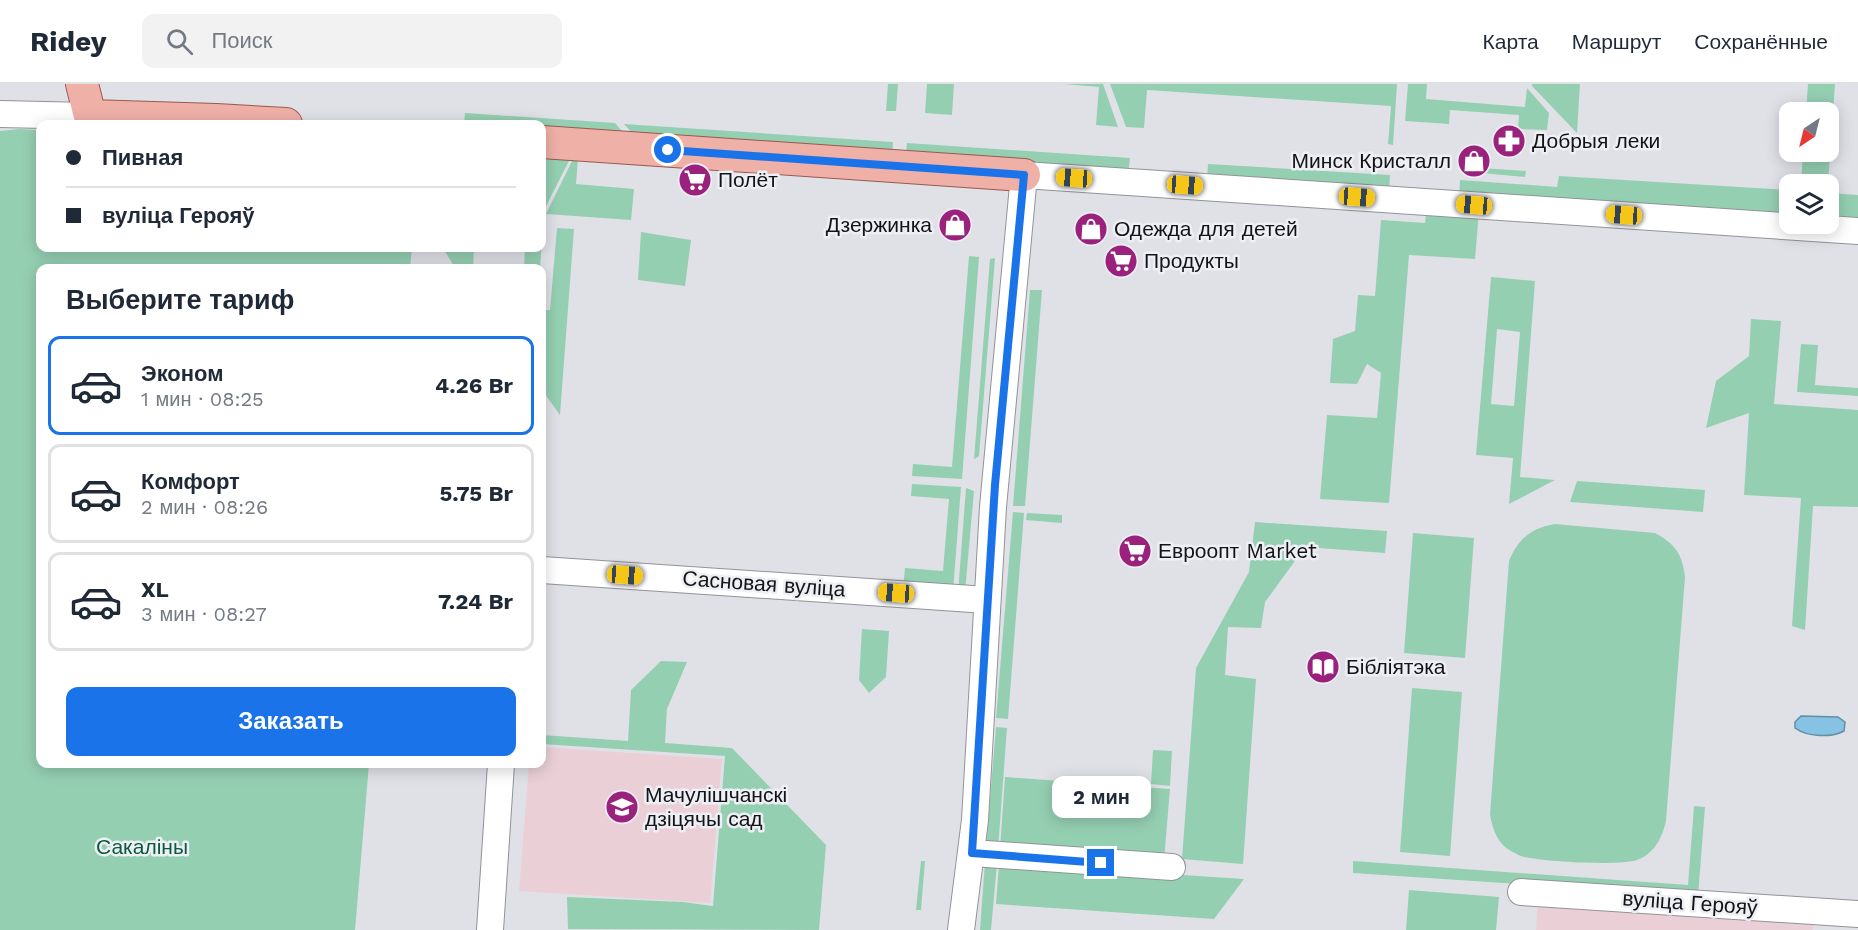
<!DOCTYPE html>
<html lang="ru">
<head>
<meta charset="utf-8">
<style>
  body { margin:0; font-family:"Work Sans",sans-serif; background:#f2f2f3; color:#1f2937; height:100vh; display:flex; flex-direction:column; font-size:22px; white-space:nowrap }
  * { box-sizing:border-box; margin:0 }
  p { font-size:20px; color:#747a83 }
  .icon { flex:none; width:33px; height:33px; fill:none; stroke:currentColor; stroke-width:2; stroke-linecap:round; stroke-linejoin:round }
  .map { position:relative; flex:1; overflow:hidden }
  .drawer { position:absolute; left:36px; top:180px; width:510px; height:504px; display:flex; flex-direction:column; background:#fff; border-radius:12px; box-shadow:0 3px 15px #0003 }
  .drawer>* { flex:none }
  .banner { position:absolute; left:36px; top:36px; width:510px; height:132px; border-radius:12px; box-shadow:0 3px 15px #0003; display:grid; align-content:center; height:132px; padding:0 30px; background:#fff }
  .needle { width:39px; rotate:215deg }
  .fabs { position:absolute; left:1779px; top:18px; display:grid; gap:12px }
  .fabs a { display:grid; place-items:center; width:60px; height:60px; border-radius:12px; background:#fff; box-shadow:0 3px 15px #0003; font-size:30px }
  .end { position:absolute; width:27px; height:27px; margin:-14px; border:8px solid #1a73e8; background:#fff; box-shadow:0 0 0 3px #fff }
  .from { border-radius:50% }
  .bubble { position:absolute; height:42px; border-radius:12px; background:#fff; box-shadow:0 3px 15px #0003; font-size:20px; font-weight:700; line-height:42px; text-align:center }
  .car { position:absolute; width:18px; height:36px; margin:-18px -9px; border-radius:8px; box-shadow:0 0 4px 2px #0007; background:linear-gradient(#f5c518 24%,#345 0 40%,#f5c518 0 76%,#345 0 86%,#f5c518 0) }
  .banner b { display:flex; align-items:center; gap:21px; height:57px; font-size:22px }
  .banner b+b { border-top:2px solid #e0e1e3 }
  .banner i { width:15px; height:15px; background:#1f2937 }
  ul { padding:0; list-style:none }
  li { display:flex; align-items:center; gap:18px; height:99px; margin:0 12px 9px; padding:0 18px; border:3px solid #e0e1e3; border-radius:12px }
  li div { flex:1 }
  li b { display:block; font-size:22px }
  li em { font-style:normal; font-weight:700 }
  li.on { border-color:#1a73e8 }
  li>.icon { width:54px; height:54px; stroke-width:1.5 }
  h2 { padding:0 30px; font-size:27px; line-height:72px }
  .primary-button { display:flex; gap:12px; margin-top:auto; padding:12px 30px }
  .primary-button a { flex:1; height:69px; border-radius:12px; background:#1a73e8; color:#fff; font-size:24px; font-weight:700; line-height:69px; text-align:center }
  header { display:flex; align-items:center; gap:36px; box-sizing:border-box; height:84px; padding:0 30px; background:#fff; border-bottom:2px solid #e0e1e3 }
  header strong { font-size:28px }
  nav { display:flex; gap:33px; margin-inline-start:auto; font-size:21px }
  .search { width:420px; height:54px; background:#f2f2f3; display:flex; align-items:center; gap:15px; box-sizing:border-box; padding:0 21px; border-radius:12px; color:#747a83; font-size:22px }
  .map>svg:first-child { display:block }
  .education { fill:#ead0d6 }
  .green { fill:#95cfb2; fill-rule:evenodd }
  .water { fill:#85c2e3; stroke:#638ea6; stroke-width:1.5 }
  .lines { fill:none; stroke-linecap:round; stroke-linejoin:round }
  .minor-casing { stroke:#919398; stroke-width:28 }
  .major-casing { stroke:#9a584f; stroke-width:34 }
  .minor { stroke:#fff; stroke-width:26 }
  .major { stroke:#eeb0a7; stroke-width:32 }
  .route { stroke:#1a73e8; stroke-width:8 }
  .labels { text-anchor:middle; stroke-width:5; stroke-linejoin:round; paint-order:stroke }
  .poi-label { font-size:21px; fill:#131416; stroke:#edeff4; text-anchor:start }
  .street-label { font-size:21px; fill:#131416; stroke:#edeff4 }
  .park-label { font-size:21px; fill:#0a5a3d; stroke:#edeff4 }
</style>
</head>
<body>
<header>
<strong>Ridey</strong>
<div class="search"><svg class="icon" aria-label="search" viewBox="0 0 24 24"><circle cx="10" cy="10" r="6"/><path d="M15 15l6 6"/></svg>Поиск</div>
<nav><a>Карта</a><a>Маршрут</a><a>Сохранённые</a></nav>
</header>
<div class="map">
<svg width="1858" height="846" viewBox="0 0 1858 846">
  <rect width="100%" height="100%" fill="#e0e1e7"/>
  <g class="education">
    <polygon points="542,663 722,675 710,819 519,807 529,680 542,680"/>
    <polygon points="1538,817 1814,834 1813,846 1536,846"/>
  </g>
  <g class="green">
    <polygon points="888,0 898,0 896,27 886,27"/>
    <polygon points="927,0 954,0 952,31 925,29"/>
    <polygon points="1063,0 1103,0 1118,43 1096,41 1099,3"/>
    <polygon points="1110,0 1397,0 1393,61 1388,60 1391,22 1147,6 1144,44 1126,43"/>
    <polygon points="1408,0 1427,0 1426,15 1525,23 1527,4 1549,29 1547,46 1518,45 1519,31 1450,26 1449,40 1405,37"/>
    <polygon points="1532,0 1580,0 1577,49 1532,2"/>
    <polygon points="1808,0 1835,0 1828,100 1801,100 1803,68 1828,68 1828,28 1806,28"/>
    <polygon points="465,29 615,39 632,59 542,52 542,40 464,40"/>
    <polygon points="624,40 893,58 892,76 641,59"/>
    <polygon points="19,45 40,46 40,164 412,164 410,184 40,184 40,680 369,680 355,846 0,846 0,47"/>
    <polygon points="907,59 1130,74 1128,92 905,77"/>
    <polygon points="542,73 570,75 542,130"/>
    <polygon points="573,75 578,75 576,100 634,105 631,136 546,130"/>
    <polygon points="1208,80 1390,91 1389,110 1207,95"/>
    <polygon points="1481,84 1526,87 1525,93 1481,89"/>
    <polygon points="1559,92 1789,106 1789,137 1459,115 1460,96 1557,103"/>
    <polygon points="1828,109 1858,111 1858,141 1829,139"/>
    <polygon points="1427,123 1479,127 1475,175 1409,171 1389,419 1320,415 1327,331 1377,334 1381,289 1367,280 1357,300 1330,299 1333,255 1355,247 1358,211 1375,212 1381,136 1425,139"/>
    <polygon points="542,143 543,143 540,184 524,184 525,164 542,164"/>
    <polygon points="557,144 574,145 560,331 542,306 542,226 550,226"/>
    <polygon points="641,148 691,156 685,202 638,196"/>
    <polygon points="443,164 474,164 473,184 455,184"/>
    <polygon points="969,172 979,173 962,395 912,392 913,380 952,383"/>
    <polygon points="995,174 979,372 974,375 990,175"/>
    <path d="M1491 193 1535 197 1520 393 1555 396 1509 420 1513 374 1476 371ZM1497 245 1520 248 1514 322 1491 320Z"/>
    <polygon points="1030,206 1042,206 1025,422 1013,422"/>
    <polygon points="1751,235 1781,237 1774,320 1858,326 1858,423 1813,422 1805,546 1792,542 1801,414 1744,411 1749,329 1706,344 1716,297 1749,272"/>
    <polygon points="1801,260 1818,261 1815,301 1858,304 1858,312 1797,308"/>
    <polygon points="1577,397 1705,406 1703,428 1570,418"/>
    <polygon points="912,400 961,403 953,508 903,505 905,484 943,487 949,415 911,412"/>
    <polygon points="966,404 974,407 965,508 958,509"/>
    <polygon points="1013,428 1024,429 1008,635 996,634"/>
    <polygon points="1027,429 1062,431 1062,439 1026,436"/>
    <polygon points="1255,438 1387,447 1385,469 1305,463 1265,518 1261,544 1228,543 1225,591 1256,595 1243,780 1182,775 1196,584 1249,488"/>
    <path d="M1555 440 1655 449C1675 460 1682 469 1685 493L1666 737C1662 754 1654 770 1637 776 1620 782 1539 778 1521 772 1516 770 1509 766 1505 763 1495 754 1492 742 1490 730L1509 477C1518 455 1531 444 1555 440Z"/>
    <polygon points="1413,449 1474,454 1465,574 1404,569"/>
    <polygon points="862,545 889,547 886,593 869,609 859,596"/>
    <polygon points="661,577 687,578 667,625 665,659 732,664 826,761 819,846 568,845 567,813 683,818 713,822 725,672 542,660 542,651 628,657 631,606"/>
    <polygon points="1412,604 1462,608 1450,772 1400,768"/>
    <polygon points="996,643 1007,644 998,765 986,764"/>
    <polygon points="1153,666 1172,667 1170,702 1151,700"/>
    <polygon points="1005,693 1170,705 1164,776 1000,765"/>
    <polygon points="1694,722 1705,723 1698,812 1353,789 1353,777 1688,801"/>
    <polygon points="921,777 925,777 921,826 916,826"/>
    <polygon points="985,778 997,779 991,846 980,846"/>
    <polygon points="999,779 1244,795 1214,835 996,820"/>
    <polygon points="1409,806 1499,813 1496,846 1406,846"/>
  </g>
  <path class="water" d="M1801 632 1838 633 1845 638 1844 647C1831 654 1807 653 1795 644V638Z"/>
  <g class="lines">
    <defs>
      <g id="minor">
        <polyline points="0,30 90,32"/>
        <polyline points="542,486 987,516"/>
        <polyline points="972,769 1172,783"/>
        <polyline points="1521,808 1858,830"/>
        <polyline points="490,846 501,680"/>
        <polyline points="961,846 975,736 993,423 1024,91 1858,147"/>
      </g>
      <g id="major">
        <polyline points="82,0 90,32 216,36 286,40"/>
        <polyline points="542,58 1024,91"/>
      </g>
    </defs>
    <use href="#minor" class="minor-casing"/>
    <use href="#major" class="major-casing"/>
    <use href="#minor" class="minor"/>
    <use href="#major" class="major"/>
  </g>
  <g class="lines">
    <polyline class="route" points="668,66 1024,91 995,401 972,769 1101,779"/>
  </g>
  <defs>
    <symbol id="pharmacy-disc" viewBox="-11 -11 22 22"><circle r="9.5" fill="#9a227c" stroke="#edeff4"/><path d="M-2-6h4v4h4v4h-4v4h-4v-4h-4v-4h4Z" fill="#fff"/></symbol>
    <symbol id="shop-disc" viewBox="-11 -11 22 22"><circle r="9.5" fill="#9a227c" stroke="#edeff4"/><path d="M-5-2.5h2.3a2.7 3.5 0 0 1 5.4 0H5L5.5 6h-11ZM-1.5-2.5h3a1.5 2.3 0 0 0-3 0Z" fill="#fff"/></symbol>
    <symbol id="supermarket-disc" viewBox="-11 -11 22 22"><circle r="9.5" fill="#9a227c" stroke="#edeff4"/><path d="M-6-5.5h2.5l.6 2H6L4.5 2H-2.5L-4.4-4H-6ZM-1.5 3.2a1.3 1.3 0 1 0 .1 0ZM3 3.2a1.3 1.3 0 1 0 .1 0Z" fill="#fff"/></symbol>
    <symbol id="library-disc" viewBox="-11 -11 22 22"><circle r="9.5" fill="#9a227c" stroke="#edeff4"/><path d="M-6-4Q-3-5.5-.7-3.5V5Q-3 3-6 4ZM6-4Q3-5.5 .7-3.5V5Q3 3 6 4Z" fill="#fff"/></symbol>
    <symbol id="school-disc" viewBox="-11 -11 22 22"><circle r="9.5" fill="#9a227c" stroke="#edeff4"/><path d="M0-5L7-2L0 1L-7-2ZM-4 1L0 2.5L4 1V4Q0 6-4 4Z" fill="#fff"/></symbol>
  </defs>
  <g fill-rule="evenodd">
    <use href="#pharmacy-disc" x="1490" y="38" width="38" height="38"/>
    <use href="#shop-disc" x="1455" y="58" width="38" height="38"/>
    <use href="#supermarket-disc" x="676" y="77" width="38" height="38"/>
    <use href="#shop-disc" x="936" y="122" width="38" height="38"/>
    <use href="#shop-disc" x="1072" y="126" width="38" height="38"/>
    <use href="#supermarket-disc" x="1102" y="158" width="38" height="38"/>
    <use href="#supermarket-disc" x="1116" y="448" width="38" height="38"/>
    <use href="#library-disc" x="1304" y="564" width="38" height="38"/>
    <use href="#school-disc" x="603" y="704" width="38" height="38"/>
  </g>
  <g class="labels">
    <g class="poi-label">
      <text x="1532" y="64">Добрыя леки</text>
      <text x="1451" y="84" text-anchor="end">Минск Кристалл</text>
      <text x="718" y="103">Полёт</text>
      <text x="932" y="148" text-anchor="end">Дзержинка</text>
      <text x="1114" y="152">Одежда для детей</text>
      <text x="1144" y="184">Продукты</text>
      <text x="1158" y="474">Евроопт Market</text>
      <text x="1346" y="590">Бібліятэка</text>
      <text x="645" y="718">Мачулішчанскі<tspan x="645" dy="24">дзіцячы сад</tspan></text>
    </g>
    <g class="street-label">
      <text transform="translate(764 500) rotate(4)" y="7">Сасновая вуліца</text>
      <text transform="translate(1690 819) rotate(4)" y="7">вуліца Герояў</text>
    </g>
    <g class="park-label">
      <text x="142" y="770">Сакаліны</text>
    </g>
  </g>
</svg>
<div class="fabs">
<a><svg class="needle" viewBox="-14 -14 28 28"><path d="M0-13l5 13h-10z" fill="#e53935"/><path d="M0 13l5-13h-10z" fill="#747a83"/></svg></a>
<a><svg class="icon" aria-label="layers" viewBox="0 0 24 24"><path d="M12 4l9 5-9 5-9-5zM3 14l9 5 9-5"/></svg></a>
</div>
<i class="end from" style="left:668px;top:66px"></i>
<i class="end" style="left:1101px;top:779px"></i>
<div class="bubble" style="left:1052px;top:692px;width:99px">2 мин</div>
<i class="car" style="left:1074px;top:94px;rotate:274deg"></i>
<i class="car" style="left:1185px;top:101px;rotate:94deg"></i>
<i class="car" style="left:1357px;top:113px;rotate:94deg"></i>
<i class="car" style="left:1474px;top:121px;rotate:275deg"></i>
<i class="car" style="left:1624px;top:131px;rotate:274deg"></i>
<i class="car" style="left:625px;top:491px;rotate:94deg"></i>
<i class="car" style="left:896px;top:509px;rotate:274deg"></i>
<div class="banner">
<b><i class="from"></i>Пивная</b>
<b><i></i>вуліца Герояў</b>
</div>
<section class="drawer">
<h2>Выберите тариф</h2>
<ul>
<li class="on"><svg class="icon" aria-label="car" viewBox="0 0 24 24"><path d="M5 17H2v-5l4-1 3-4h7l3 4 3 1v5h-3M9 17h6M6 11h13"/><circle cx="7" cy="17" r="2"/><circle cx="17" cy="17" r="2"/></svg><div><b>Эконом</b><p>1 мин · 08:25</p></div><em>4.26 Br</em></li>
<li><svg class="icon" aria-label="car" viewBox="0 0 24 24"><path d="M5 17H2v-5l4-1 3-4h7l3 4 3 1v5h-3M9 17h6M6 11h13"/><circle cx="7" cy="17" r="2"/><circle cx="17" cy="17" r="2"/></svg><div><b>Комфорт</b><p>2 мин · 08:26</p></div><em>5.75 Br</em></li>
<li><svg class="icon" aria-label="car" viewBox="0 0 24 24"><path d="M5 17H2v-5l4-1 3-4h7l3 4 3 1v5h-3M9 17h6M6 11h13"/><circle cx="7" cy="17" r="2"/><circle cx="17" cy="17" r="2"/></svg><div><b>XL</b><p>3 мин · 08:27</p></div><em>7.24 Br</em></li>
</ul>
<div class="primary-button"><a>Заказать</a></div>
</section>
</div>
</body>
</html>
